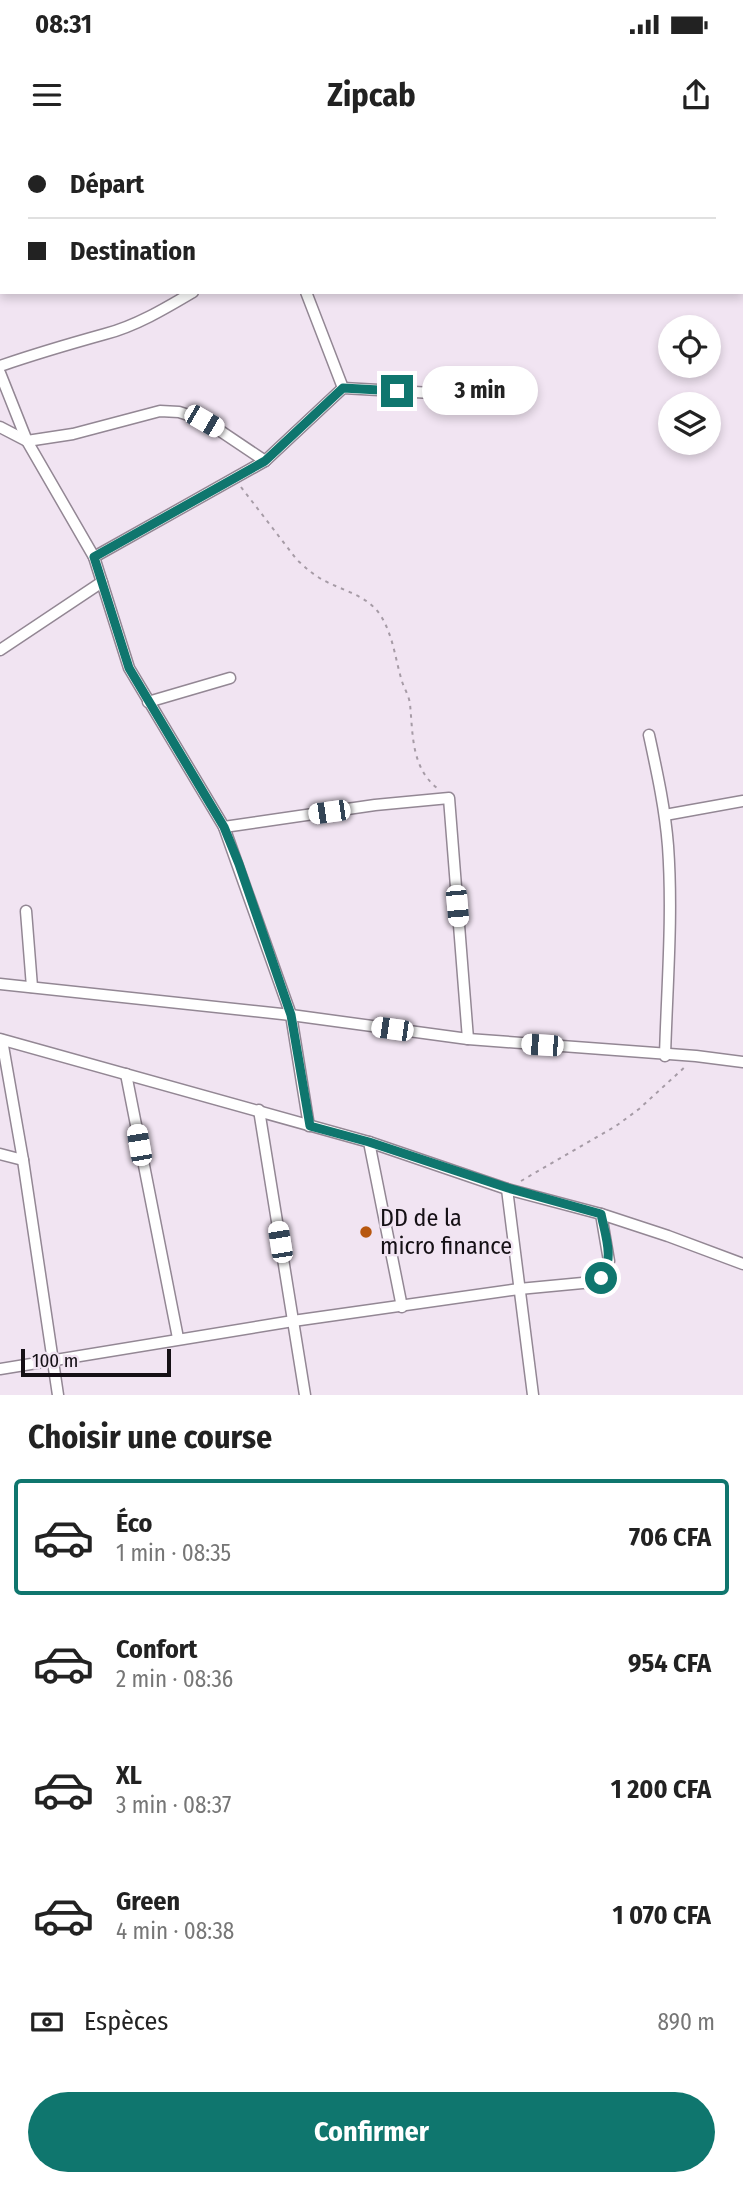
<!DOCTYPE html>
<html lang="fr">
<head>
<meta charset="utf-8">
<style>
  body { margin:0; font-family:"Fira Sans Condensed",sans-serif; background:#f6f6f6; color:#222; height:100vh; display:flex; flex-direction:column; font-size:26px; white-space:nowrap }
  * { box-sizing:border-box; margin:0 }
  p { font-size:23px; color:#767676 }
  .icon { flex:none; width:38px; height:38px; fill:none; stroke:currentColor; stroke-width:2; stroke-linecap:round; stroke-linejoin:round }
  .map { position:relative; height:1255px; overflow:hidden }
  .sheet { display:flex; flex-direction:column; background:#fff; flex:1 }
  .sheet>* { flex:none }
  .guide { position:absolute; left:0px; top:0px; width:744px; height:154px; box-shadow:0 4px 10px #0003; display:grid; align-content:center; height:154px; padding:0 28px; background:#fff }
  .tools { position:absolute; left:658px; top:175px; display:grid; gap:14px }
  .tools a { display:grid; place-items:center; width:63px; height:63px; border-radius:50%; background:#fff; box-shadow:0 4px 10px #0003; font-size:35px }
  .scale { position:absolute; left:21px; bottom:18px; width:150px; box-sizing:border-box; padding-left:7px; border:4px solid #151015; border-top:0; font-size:19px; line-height:24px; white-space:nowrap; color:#151015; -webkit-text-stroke:5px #f1e4f2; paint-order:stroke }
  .end { position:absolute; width:32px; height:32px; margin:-16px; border:9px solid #0f766e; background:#fff; box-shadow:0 0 0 4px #fff }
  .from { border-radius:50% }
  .bubble { position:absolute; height:49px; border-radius:24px; background:#fff; box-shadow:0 4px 10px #0003; font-size:23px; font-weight:700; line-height:49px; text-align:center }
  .car { position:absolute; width:21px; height:42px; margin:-21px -10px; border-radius:9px; box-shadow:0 0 5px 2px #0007; background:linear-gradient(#fff 24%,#345 0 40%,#fff 0 76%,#345 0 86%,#fff 0) }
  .guide b { display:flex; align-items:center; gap:24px; height:66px; font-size:26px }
  .guide b+b { border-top:2px solid #e0e0e0 }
  .guide i { width:18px; height:18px; background:#222 }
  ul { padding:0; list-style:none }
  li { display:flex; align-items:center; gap:21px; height:116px; margin:0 14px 10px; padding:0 14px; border:4px solid transparent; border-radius:7px }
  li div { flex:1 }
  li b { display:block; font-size:26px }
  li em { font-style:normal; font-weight:700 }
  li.current { border-color:#0f766e }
  li>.icon { width:63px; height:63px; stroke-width:1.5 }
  h2 { padding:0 28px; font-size:32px; line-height:84px }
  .pay { display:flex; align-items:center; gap:18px; height:77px; padding:0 28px; font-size:26px }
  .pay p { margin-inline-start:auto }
  .action { display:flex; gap:14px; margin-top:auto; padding:14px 28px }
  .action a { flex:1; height:80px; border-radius:42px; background:#0f766e; color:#fff; font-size:28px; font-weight:700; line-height:80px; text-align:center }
  .status { display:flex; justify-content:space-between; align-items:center; height:49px; padding:0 35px; background:#fff; direction:ltr }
  .status svg { height:19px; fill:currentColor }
  header { display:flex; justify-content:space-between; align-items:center; height:91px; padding:0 28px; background:#fff; font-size:32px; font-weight:700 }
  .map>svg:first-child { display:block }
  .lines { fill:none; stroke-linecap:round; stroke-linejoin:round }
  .street-casing { stroke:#938794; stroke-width:13 }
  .path { stroke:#a69ba6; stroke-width:2; stroke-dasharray:3.5 5; stroke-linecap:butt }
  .street { stroke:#fff; stroke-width:10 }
  .route { stroke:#0f766e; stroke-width:9 }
  .poi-dot { fill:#b7570f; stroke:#f1e4f2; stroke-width:2.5 }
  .labels { text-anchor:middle; stroke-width:5; stroke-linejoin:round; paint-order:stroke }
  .poi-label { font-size:24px; fill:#151015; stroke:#f1e4f2; text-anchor:start }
</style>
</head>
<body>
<div class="status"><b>08:31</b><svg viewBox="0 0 49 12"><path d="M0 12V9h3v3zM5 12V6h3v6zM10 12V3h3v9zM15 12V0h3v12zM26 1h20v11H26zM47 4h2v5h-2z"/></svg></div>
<header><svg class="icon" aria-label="menu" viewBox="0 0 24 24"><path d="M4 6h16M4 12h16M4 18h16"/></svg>Zipcab<svg class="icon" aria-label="share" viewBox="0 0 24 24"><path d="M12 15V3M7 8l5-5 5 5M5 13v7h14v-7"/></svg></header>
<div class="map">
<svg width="743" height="1255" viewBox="0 0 743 1255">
  <rect width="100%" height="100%" fill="#f1e4f2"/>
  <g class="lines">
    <defs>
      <g id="street">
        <polyline points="181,0 195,2"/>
        <polyline points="358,0 358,2"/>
        <polyline points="625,0 626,2"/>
        <polyline points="547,2 554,0"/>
        <polyline points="306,152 343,248"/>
        <path d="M0 226C35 214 69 204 105 194 136 186 166 168 193 152"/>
        <polyline points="0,233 27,301 94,417 129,528 224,687 291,875 309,986"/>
        <polyline points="0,287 27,301 73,294 160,271 179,272 204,280 265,321"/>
        <polyline points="94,417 265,321 343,248 450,254"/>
        <polyline points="0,510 102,442"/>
        <polyline points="148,562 230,538"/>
        <path d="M649 595C657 632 665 668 668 706 673 775 667 846 665 916"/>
        <polyline points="665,675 743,661"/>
        <polyline points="224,687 375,665 449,658 468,899"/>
        <polyline points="26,771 32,847"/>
        <polyline points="0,844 291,875 468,899 696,916 743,922"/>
        <polyline points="0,899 369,1002 507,1049 601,1074 668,1096 743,1124"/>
        <polyline points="2,900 23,1020 58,1255"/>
        <polyline points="126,934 178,1198"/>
        <polyline points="259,970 305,1255"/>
        <polyline points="369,1002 402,1167"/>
        <polyline points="0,1014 23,1020"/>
        <polyline points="507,1049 533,1255"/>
        <polyline points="0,1229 293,1181 519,1149 593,1142 606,1131 609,1121 601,1074"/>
      </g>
    </defs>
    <use href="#street" class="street-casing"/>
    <g class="path">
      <path d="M241 347 297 420C304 426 310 432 318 437 340 451 366 453 381 476 393 496 395 517 401 538 403 547 409 555 410 564 413 594 411 627 437 648"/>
      <polyline points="521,1041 616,986 639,969 687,925"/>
    </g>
    <use href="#street" class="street"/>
  </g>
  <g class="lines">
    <path class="route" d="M397 251 343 248 265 321 94 417 129 528 224 687 239 724 291 875 310 986 369 1002 508 1048 601 1074C605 1094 615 1120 601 1138"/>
  </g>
  <circle class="poi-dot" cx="366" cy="1092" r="7"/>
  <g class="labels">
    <g class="poi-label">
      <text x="380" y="1086">DD de la<tspan x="380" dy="28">micro finance</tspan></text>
    </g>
  </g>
</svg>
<div class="tools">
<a><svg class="icon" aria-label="locate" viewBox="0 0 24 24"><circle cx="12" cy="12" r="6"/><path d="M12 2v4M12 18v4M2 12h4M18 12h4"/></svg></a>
<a><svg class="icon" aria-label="layers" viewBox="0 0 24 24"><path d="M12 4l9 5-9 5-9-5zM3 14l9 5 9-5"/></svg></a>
</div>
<div class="scale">100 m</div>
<i class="end from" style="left:601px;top:1138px"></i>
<i class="end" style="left:397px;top:251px"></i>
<div class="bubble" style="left:422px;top:226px;width:116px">3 min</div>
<i class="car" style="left:204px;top:281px;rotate:120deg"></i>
<i class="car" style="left:329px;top:672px;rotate:262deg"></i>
<i class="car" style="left:457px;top:766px;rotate:175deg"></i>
<i class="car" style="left:392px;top:889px;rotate:278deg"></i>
<i class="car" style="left:542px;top:905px;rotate:274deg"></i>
<i class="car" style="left:139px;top:1005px;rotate:350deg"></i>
<i class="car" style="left:280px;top:1102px;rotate:351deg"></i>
<div class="guide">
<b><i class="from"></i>Départ</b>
<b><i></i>Destination</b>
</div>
</div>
<section class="sheet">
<h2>Choisir une course</h2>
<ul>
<li class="current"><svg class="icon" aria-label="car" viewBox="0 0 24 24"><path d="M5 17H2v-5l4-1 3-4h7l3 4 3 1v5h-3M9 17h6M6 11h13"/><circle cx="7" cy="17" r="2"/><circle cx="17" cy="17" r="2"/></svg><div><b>Éco</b><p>1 min · 08:35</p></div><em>706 CFA</em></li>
<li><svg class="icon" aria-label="car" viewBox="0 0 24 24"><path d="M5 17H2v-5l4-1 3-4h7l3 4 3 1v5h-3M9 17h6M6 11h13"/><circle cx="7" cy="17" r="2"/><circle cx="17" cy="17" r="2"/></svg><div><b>Confort</b><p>2 min · 08:36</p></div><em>954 CFA</em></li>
<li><svg class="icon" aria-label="car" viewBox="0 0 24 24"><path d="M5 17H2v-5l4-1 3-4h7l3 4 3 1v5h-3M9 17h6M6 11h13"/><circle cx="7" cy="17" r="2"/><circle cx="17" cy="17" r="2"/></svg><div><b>XL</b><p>3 min · 08:37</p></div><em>1 200 CFA</em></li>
<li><svg class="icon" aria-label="car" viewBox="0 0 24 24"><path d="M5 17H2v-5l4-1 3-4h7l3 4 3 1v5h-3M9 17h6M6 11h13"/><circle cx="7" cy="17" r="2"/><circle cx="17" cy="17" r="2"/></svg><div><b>Green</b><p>4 min · 08:38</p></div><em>1 070 CFA</em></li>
</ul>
<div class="pay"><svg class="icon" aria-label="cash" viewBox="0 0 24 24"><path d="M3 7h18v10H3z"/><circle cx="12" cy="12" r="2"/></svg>Espèces<p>890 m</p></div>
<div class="action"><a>Confirmer</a></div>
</section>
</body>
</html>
